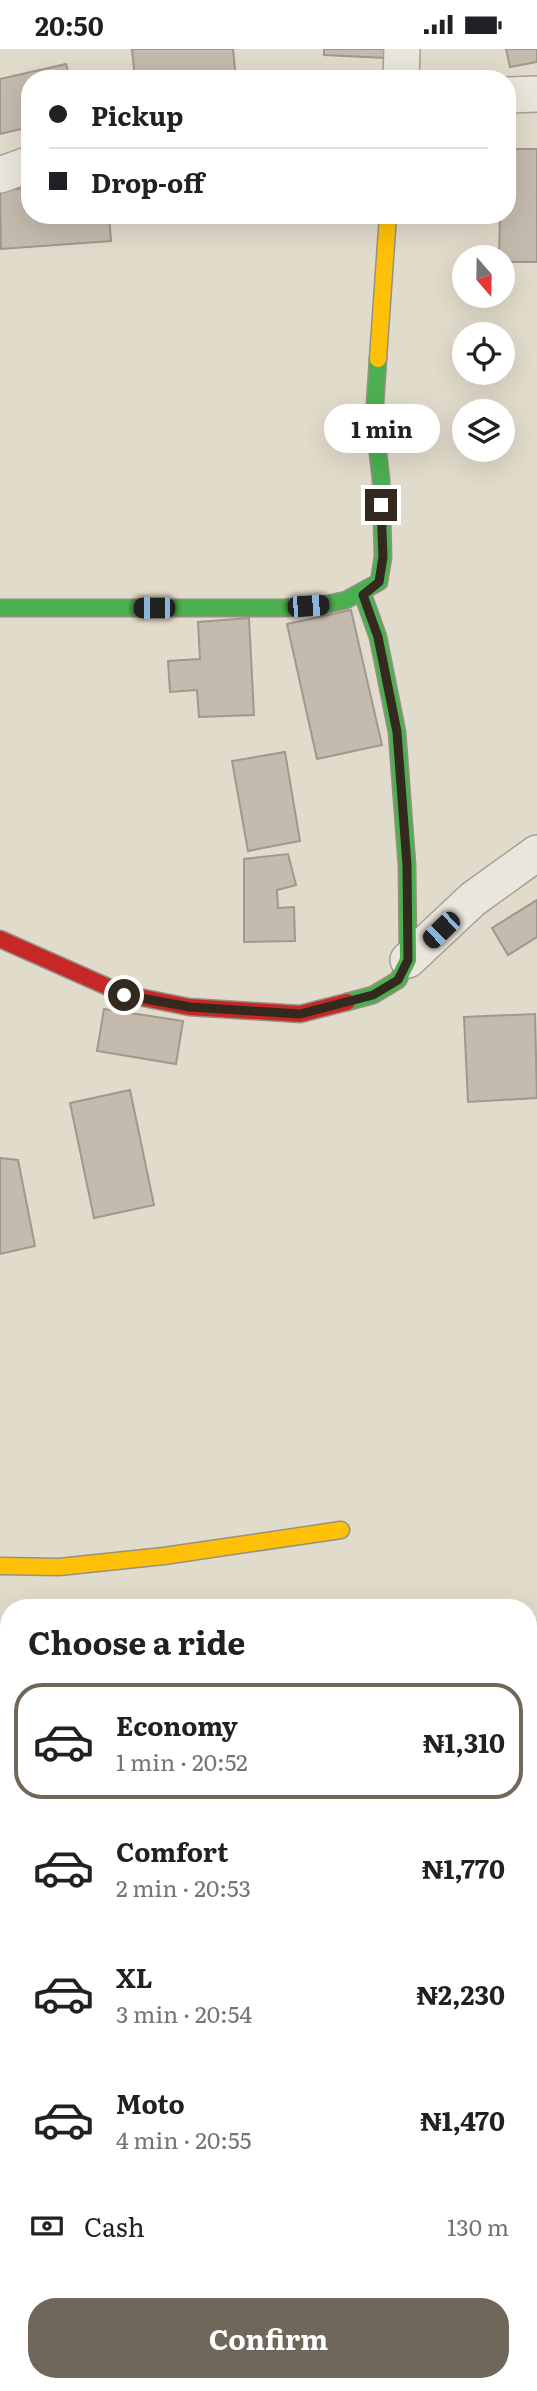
<!DOCTYPE html>
<html lang="en">
<head>
<meta charset="utf-8">
<style>
  body { margin:0; font-family:Literata,serif; background:#f2f2f2; color:#202124; height:100vh; display:flex; flex-direction:column; font-size:26px; white-space:nowrap }
  * { box-sizing:border-box; margin:0 }
  p { font-size:23px; color:#757577 }
  .icon { flex:none; width:38px; height:38px; fill:none; stroke:currentColor; stroke-width:2; stroke-linecap:round; stroke-linejoin:round }
  .map { position:relative; flex:1; overflow:hidden }
  .side { position:absolute; left:0px; top:1550px; width:537px; height:793px; display:flex; flex-direction:column; background:#fff; border-radius:28px 28px 0 0; box-shadow:0 7px 28px #0002 }
  .side>* { flex:none }
  .guide { position:absolute; left:21px; top:21px; width:495px; height:154px; border-radius:28px; box-shadow:0 7px 28px #0002; display:grid; align-content:center; height:154px; padding:0 28px; background:#fff }
  .needle { width:46px; rotate:160deg }
  .fabs { position:absolute; left:452px; top:196px; display:grid; gap:14px }
  .fabs a { display:grid; place-items:center; width:63px; height:63px; border-radius:50%; background:#fff; box-shadow:0 7px 28px #0002; font-size:35px }
  .end { position:absolute; width:32px; height:32px; margin:-16px; border:9px solid #33291e; background:#fff; box-shadow:0 0 0 4px #fff }
  .from { border-radius:50% }
  .bubble { position:absolute; height:49px; border-radius:24px; background:#fff; box-shadow:0 7px 28px #0002; font-size:23px; font-weight:700; line-height:49px; text-align:center }
  .car { position:absolute; width:21px; height:42px; margin:-21px -10px; border-radius:9px; box-shadow:0 0 5px 2px #0007; background:linear-gradient(#222 24%,#8ab4d8 0 40%,#222 0 76%,#8ab4d8 0 86%,#222 0) }
  .guide b { display:flex; align-items:center; gap:24px; height:66px; font-size:26px }
  .guide b+b { border-top:2px solid #e0e0e0 }
  .guide i { width:18px; height:18px; background:#202124 }
  ul { padding:0; list-style:none }
  li { display:flex; align-items:center; gap:21px; height:116px; margin:0 14px 10px; padding:0 14px; border:4px solid transparent; border-radius:28px }
  li div { flex:1 }
  li b { display:block; font-size:26px }
  li em { font-style:normal; font-weight:700 }
  li.on { border-color:#70675b }
  li>.icon { width:63px; height:63px; stroke-width:1.5 }
  h2 { padding:0 28px; font-size:32px; line-height:84px }
  .pay { display:flex; align-items:center; gap:18px; height:77px; padding:0 28px; font-size:26px }
  .pay p { margin-inline-start:auto }
  .button { display:flex; gap:14px; margin-top:auto; padding:14px 28px }
  .button a { flex:1; height:80px; border-radius:28px; background:#70675b; color:#fff; font-size:28px; font-weight:700; line-height:80px; text-align:center }
  .status { display:flex; justify-content:space-between; align-items:center; height:49px; padding:0 35px; background:#fff; direction:ltr }
  .status svg { height:19px; fill:currentColor }
  .map>svg:first-child { display:block }
  .building { fill:#c4baad; stroke:#a1978b; stroke-width:2 }
  .lines { fill:none; stroke-linecap:round; stroke-linejoin:round }
  .street-casing { stroke:#a6a095; stroke-width:38 }
  .fast-casing { stroke:#969085; stroke-width:19 }
  .slow-casing { stroke:#969085; stroke-width:19 }
  .jam-casing { stroke:#969085; stroke-width:19 }
  .street { stroke:#eae6dd; stroke-width:35 }
  .fast { stroke:#4caf50; stroke-width:16 }
  .slow { stroke:#ffc107; stroke-width:16 }
  .jam { stroke:#c62828; stroke-width:16 }
  .route { stroke:#33291e; stroke-width:9 }
</style>
</head>
<body>
<div class="status"><b>20:50</b><svg viewBox="0 0 49 12"><path d="M0 12V9h3v3zM5 12V6h3v6zM10 12V3h3v9zM15 12V0h3v12zM26 1h20v11H26zM47 4h2v5h-2z"/></svg></div>
<div class="map">
<svg width="537" height="2342" viewBox="0 0 537 2342">
  <rect width="100%" height="100%" fill="#e1dbcb"/>
  <g class="building">
    <polygon points="132,0 233,0 236,30 135,30"/>
    <polygon points="324,0 387,0 386,9 324,6"/>
    <polygon points="506,0 537,0 537,13 510,18"/>
    <polygon points="66,15 70,30 30,30 30,78 0,85 0,30"/>
    <polygon points="508,100 537,100 537,213 502,213 502,208 499,208 500,166 508,166"/>
    <polygon points="30,139 30,166 109,166 111,192 1,200 0,141"/>
    <polygon points="351,561 382,696 317,710 287,575"/>
    <polygon points="249,569 254,666 199,668 197,641 170,643 168,612 200,610 198,573"/>
    <polygon points="285,703 300,792 248,802 232,712"/>
    <polygon points="288,805 296,836 277,841 278,859 294,858 295,892 244,893 244,810"/>
    <polygon points="537,851 537,888 508,906 492,879"/>
    <polygon points="104,960 183,972 176,1015 97,1002"/>
    <polygon points="535,965 537,1049 468,1053 464,968"/>
    <polygon points="130,1041 154,1156 94,1169 70,1054"/>
    <polygon points="0,1109 18,1111 35,1197 0,1205"/>
  </g>
  <g class="lines">
    <defs>
      <g id="street">
        <polyline points="401,30 402,0"/>
        <polyline points="508,46 537,45"/>
        <polyline points="0,126 30,115"/>
        <polyline points="408,911 473,850 537,804"/>
        <polyline points="0,1909 9,1910"/>
        <polyline points="528,1956 537,1957"/>
        <polyline points="0,2330 9,2330"/>
        <polyline points="210,2334 271,2338 339,2334"/>
        <polyline points="418,2334 526,2342"/>
        <polyline points="379,2342 381,2334"/>
      </g>
      <g id="fast">
        <polyline points="0,559 285,559 323,556 346,551 379,533 383,508 381,430 374,370 378,310"/>
        <polyline points="347,953 373,946 398,931 408,911 407,816 397,683 378,588 363,546"/>
      </g>
      <g id="slow">
        <polyline points="378,310 388,166"/>
        <polyline points="0,1517 59,1518 164,1507 341,1481"/>
      </g>
      <polyline id="jam" points="0,890 124,945 189,958 300,965 347,953"/>
    </defs>
    <use href="#street" class="street-casing"/>
    <use href="#fast" class="fast-casing"/>
    <use href="#slow" class="slow-casing"/>
    <use href="#jam" class="jam-casing"/>
    <use href="#street" class="street"/>
    <use href="#fast" class="fast"/>
    <use href="#slow" class="slow"/>
    <use href="#jam" class="jam"/>
  </g>
  <g class="lines">
    <polyline class="route" points="124,946 190,958 300,965 373,946 398,931 408,911 407,816 397,683 378,588 363,546 379,533 383,508 381,456"/>
  </g>
</svg>
<div class="fabs">
<a><svg class="needle" viewBox="-14 -14 28 28"><path d="M0-13l5 13h-10z" fill="#e53935"/><path d="M0 13l5-13h-10z" fill="#757577"/></svg></a>
<a><svg class="icon" aria-label="locate" viewBox="0 0 24 24"><circle cx="12" cy="12" r="6"/><path d="M12 2v4M12 18v4M2 12h4M18 12h4"/></svg></a>
<a><svg class="icon" aria-label="layers" viewBox="0 0 24 24"><path d="M12 4l9 5-9 5-9-5zM3 14l9 5 9-5"/></svg></a>
</div>
<i class="end from" style="left:124px;top:946px"></i>
<i class="end" style="left:381px;top:456px"></i>
<div class="bubble" style="left:324px;top:355px;width:116px">1 min</div>
<i class="car" style="left:308px;top:557px;rotate:86deg"></i>
<i class="car" style="left:154px;top:559px;rotate:270deg"></i>
<i class="car" style="left:441px;top:881px;rotate:226deg"></i>
<div class="guide">
<b><i class="from"></i>Pickup</b>
<b><i></i>Drop-off</b>
</div>
<section class="side">
<h2>Choose a ride</h2>
<ul>
<li class="on"><svg class="icon" aria-label="car" viewBox="0 0 24 24"><path d="M5 17H2v-5l4-1 3-4h7l3 4 3 1v5h-3M9 17h6M6 11h13"/><circle cx="7" cy="17" r="2"/><circle cx="17" cy="17" r="2"/></svg><div><b>Economy</b><p>1 min · 20:52</p></div><em>₦1,310</em></li>
<li><svg class="icon" aria-label="car" viewBox="0 0 24 24"><path d="M5 17H2v-5l4-1 3-4h7l3 4 3 1v5h-3M9 17h6M6 11h13"/><circle cx="7" cy="17" r="2"/><circle cx="17" cy="17" r="2"/></svg><div><b>Comfort</b><p>2 min · 20:53</p></div><em>₦1,770</em></li>
<li><svg class="icon" aria-label="car" viewBox="0 0 24 24"><path d="M5 17H2v-5l4-1 3-4h7l3 4 3 1v5h-3M9 17h6M6 11h13"/><circle cx="7" cy="17" r="2"/><circle cx="17" cy="17" r="2"/></svg><div><b>XL</b><p>3 min · 20:54</p></div><em>₦2,230</em></li>
<li><svg class="icon" aria-label="car" viewBox="0 0 24 24"><path d="M5 17H2v-5l4-1 3-4h7l3 4 3 1v5h-3M9 17h6M6 11h13"/><circle cx="7" cy="17" r="2"/><circle cx="17" cy="17" r="2"/></svg><div><b>Moto</b><p>4 min · 20:55</p></div><em>₦1,470</em></li>
</ul>
<div class="pay"><svg class="icon" aria-label="cash" viewBox="0 0 24 24"><path d="M3 7h18v10H3z"/><circle cx="12" cy="12" r="2"/></svg>Cash<p>130 m</p></div>
<div class="button"><a>Confirm</a></div>
</section>
</div>
</body>
</html>
